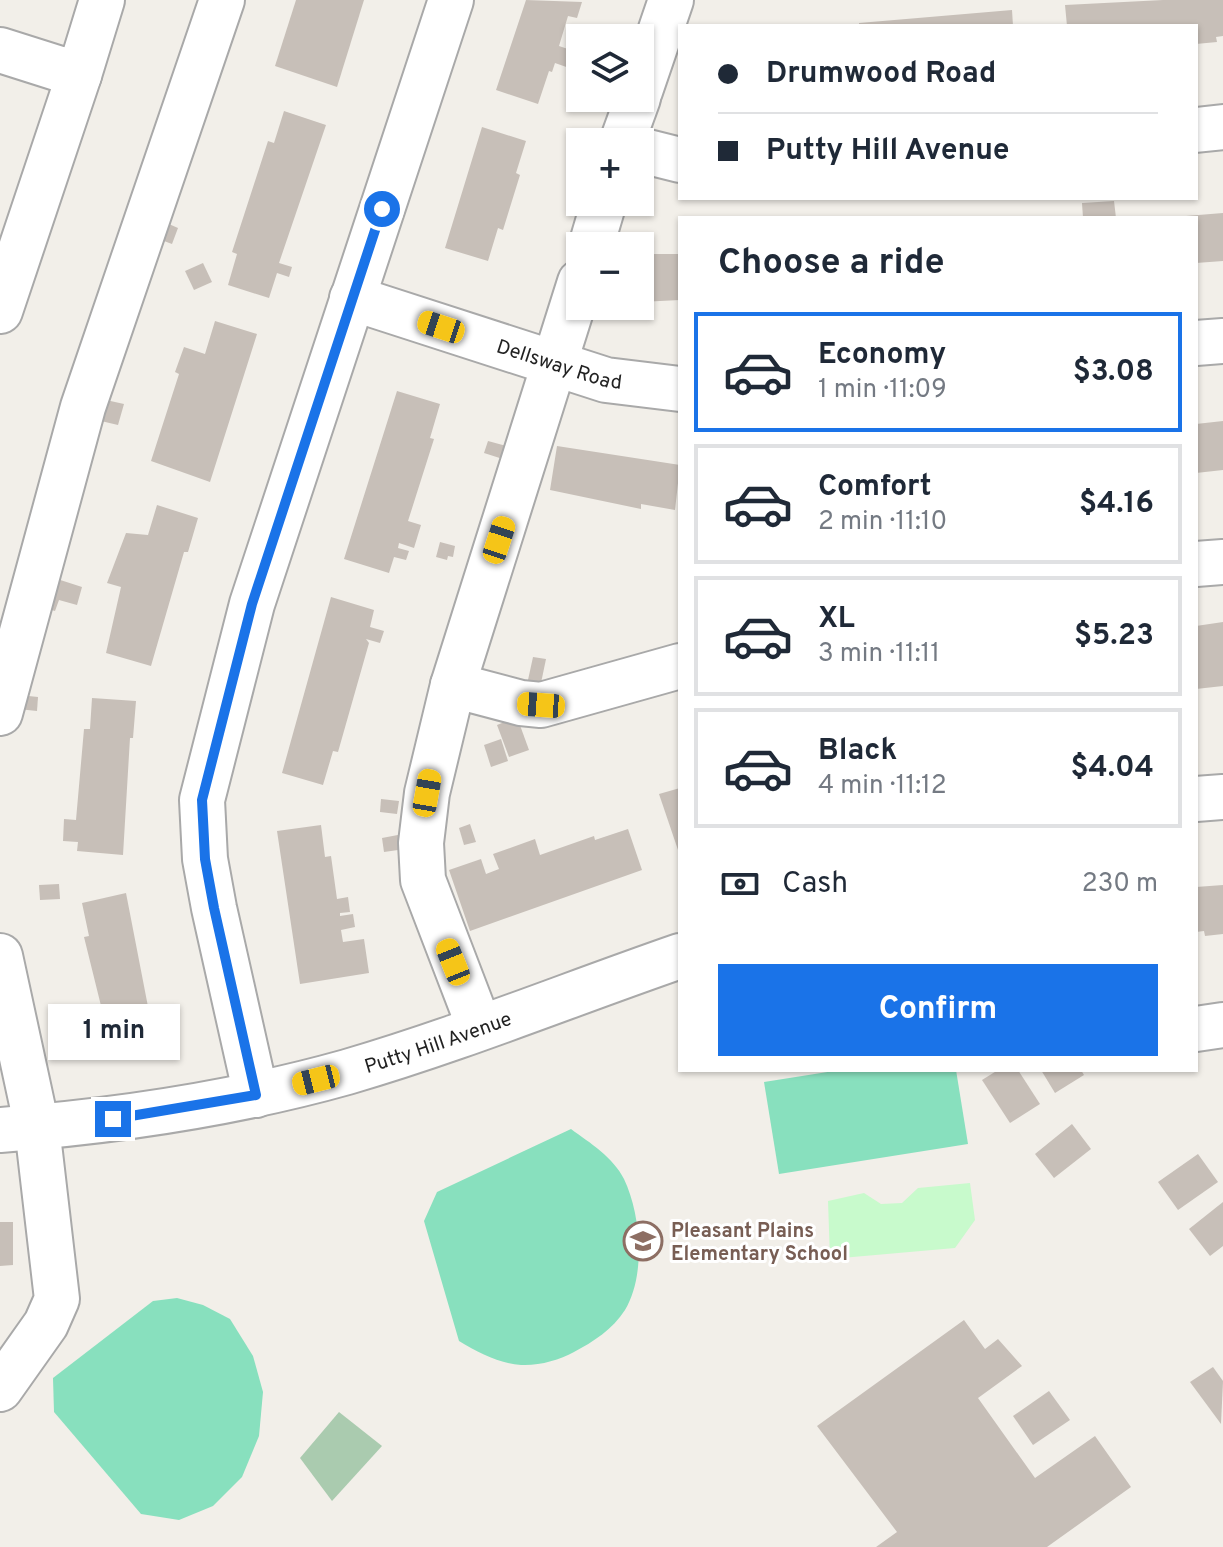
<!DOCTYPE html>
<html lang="en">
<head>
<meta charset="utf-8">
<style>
  body { margin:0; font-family:Overpass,sans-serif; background:#f2f2f3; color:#1f2937; height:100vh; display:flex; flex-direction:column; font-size:30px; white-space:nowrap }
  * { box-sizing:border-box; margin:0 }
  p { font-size:26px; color:#747a83 }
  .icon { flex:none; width:44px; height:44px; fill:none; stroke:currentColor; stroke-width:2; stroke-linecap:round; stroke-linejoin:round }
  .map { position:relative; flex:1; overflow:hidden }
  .side { position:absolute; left:678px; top:216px; width:520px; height:856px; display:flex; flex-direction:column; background:#fff; border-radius:0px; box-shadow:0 2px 6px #0004 }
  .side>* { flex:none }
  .top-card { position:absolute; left:678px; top:24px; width:520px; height:176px; border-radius:0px; box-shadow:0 2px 6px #0004; display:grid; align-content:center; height:176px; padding:0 40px; background:#fff }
  .fabs { position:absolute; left:566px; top:24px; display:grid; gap:16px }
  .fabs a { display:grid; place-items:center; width:88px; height:88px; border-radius:0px; background:#fff; box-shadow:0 2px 6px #0004; font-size:40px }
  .end { position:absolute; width:36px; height:36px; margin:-18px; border:10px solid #1a73e8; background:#fff; box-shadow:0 0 0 4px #fff }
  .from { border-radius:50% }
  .bubble { position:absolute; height:56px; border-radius:0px; background:#fff; box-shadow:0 2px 6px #0004; font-size:26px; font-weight:700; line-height:56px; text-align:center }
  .car { position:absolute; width:24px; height:48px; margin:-24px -12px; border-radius:10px; box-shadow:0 0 6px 2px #0007; background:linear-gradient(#f5c518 24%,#345 0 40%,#f5c518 0 76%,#345 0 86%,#f5c518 0) }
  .top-card b { display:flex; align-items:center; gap:28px; height:76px; font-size:30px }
  .top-card b+b { border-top:2px solid #e0e1e3 }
  .top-card i { width:20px; height:20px; background:#1f2937 }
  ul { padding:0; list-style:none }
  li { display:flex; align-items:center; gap:24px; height:120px; margin:0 16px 12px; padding:0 24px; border:4px solid #e0e1e3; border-radius:0px }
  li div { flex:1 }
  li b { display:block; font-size:30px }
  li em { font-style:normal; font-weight:700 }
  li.current { border-color:#1a73e8 }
  li>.icon { width:72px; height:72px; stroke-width:1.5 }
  h2 { padding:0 40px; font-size:36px; line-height:96px }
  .pay { display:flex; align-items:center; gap:20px; height:88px; padding:0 40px; font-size:30px }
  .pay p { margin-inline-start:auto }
  .primary-button { display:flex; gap:16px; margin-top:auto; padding:16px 40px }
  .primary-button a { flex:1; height:92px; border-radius:0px; background:#1a73e8; color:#fff; font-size:32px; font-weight:700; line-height:92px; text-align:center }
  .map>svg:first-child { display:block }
  .cemetery { fill:#aacbaf }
  .park { fill:#c8facc }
  .pitch { fill:#88e0be }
  .building { fill:#c7bfb8 }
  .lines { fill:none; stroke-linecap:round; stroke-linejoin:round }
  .minor-casing { stroke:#a9a9a9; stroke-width:48 }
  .minor { stroke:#fff; stroke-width:44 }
  .route { stroke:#1a73e8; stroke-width:10 }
  .labels { text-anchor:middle; stroke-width:6; stroke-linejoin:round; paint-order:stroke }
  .street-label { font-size:20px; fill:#222; stroke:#fff }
  .education-label { font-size:20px; font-weight:bold; fill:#785e54; stroke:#fff; text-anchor:start }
</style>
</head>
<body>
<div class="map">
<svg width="1223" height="1547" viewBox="0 0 1223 1547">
  <rect width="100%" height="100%" fill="#f2efe9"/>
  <polygon class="cemetery" points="339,1412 382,1446 332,1501 300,1458"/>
  <polygon class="park" points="970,1183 975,1220 955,1248 830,1259 828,1201 864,1193 881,1204 902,1203 918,1188"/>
  <g class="pitch">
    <polygon points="840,1070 956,1070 968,1144 779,1174 764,1082"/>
    <path d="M571 1129C590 1143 613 1157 624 1179 641 1215 646 1275 625 1310 613 1329 593 1342 574 1352 559 1360 539 1366 521 1365 498 1363 479 1353 459 1341L424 1221 437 1192Z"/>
    <polygon points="177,1298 203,1305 230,1319 253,1356 263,1392 259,1436 242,1477 213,1506 179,1520 141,1514 54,1412 53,1378 153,1301"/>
  </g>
  <g class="building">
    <polygon points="296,0 364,0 337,87 275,66"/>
    <polygon points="526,0 582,2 577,18 568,16 559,46 577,52 572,69 555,63 552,72 549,71 538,104 496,90"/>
    <polygon points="1163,0 1223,0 1223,36 1216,37 1217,42 1196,44 1196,26 1067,26 1065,5"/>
    <polygon points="1012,10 1013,26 859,26 859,23"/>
    <polygon points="284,111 326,125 279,263 292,267 289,277 277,273 269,298 228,285 237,254 232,252 268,141 274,143"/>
    <polygon points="482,127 526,141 516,173 520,175 503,230 498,228 488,261 445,248"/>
    <polygon points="1114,201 1116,218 1083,218 1082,203"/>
    <polygon points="1223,213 1223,261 1196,263 1196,218 1186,216"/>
    <polygon points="162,221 178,228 172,244 156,238"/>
    <polygon points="621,242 652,243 652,254 680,254 680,300 640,302 640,246 621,246"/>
    <polygon points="203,263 212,282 194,290 185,271"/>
    <polygon points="215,321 257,334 210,482 151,461 179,374 175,372 184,347 205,354"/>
    <polygon points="397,391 440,404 430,438 434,439 408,521 421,525 414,548 399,543 398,548 409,551 406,560 394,557 389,573 344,559"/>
    <polygon points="106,400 124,404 118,425 101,421"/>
    <polygon points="1223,421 1223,470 1196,473 1196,424"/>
    <polygon points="488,441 510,447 506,460 484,453"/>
    <polygon points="557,446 680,465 675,510 641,504 641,509 550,490"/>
    <polygon points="157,505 198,518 188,552 184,552 151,666 106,653 121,587 107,583 126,533 148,535"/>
    <polygon points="440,542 455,546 453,557 448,556 447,560 436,557"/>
    <polygon points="51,577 82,587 77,605 59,600 55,611 41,607"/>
    <polygon points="331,597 374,610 370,627 384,631 380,643 366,639 369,643 338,752 333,751 323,785 282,773"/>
    <polygon points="1223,622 1223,686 1196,689 1196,626"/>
    <polygon points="533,657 546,659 541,683 528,680"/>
    <polygon points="19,695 38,697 37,711 18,709"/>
    <polygon points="92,698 136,701 133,738 130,738 123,855 77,851 78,842 63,841 64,819 76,820 84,729 90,729"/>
    <polygon points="517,717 529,750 509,757 497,725"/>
    <polygon points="501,739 508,761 491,767 484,745"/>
    <polygon points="680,788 680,849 678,850 659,794"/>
    <polygon points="381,799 399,801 397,814 380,812"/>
    <polygon points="470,824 476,842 464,845 459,828"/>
    <polygon points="321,825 325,857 331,856 337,899 348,897 350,912 340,913 340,916 353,914 355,927 341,930 343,942 364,939 369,973 300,984 277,831"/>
    <polygon points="628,829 642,870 470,931 449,870 481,859 486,874 499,869 493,854 535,839 540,855 594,836 595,840"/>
    <polygon points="403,834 405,849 384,852 382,838"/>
    <polygon points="59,884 60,899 40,900 39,885"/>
    <polygon points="1223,885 1223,934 1205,936 1204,931 1196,932 1196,887"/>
    <polygon points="126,893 150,1017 106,1026 84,937 89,936 82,903"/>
    <polygon points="998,1070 1018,1070 1040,1104 1010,1123 982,1080"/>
    <polygon points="1041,1070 1081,1070 1084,1075 1055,1093"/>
    <polygon points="1072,1124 1091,1149 1054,1178 1035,1154"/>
    <polygon points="1198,1154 1218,1182 1178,1210 1158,1182"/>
    <polygon points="1223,1202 1223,1246 1210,1256 1189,1229"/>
    <polygon points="0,1222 13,1222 13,1265 0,1266"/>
    <polygon points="964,1320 985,1349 998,1339 1022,1366 978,1398 1035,1478 1095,1436 1131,1487 1047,1547 876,1547 897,1532 817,1426"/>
    <polygon points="1213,1367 1223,1381 1221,1424 1190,1382"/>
    <polygon points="1049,1391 1070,1420 1033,1445 1013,1416"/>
  </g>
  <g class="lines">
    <defs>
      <g id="minor">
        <polyline points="0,50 79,75 102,0"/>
        <polyline points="640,91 671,0"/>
        <polyline points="1196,130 1223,127"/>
        <polyline points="622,142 638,98"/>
        <polyline points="640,150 680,160"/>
        <polyline points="591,246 604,202"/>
        <path id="s1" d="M352 298 606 380 680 389"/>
        <polyline points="0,311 79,75"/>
        <polyline points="1196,343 1223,341"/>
        <polyline points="1196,564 1223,562"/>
        <polyline points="453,685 521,703 541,705 680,666"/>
        <polyline points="0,713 83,407 222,0"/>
        <polyline points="1196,799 1223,797"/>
        <polyline points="0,956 37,1127 57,1299 46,1324 0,1389"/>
        <polyline points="479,1026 423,880 421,843 427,793 453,685 580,282"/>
        <polyline points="1196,1029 1223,1025"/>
        <polyline points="256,1095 214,908 205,859 202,800 252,604 451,0"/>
        <path id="s2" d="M0 1130C118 1121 233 1104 347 1072 460 1039 570 994 680 956"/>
      </g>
    </defs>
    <use href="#minor" class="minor-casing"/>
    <use href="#minor" class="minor"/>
  </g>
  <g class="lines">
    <polyline class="route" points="113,1119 256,1095 214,908 205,859 202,800 252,604 382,209"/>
  </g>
  <defs>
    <symbol id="school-ring" viewBox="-11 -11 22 22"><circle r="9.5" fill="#fff" stroke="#8d6e63" stroke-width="1.5"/><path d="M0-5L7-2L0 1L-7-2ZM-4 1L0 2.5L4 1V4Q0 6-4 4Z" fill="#8d6e63"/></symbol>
  </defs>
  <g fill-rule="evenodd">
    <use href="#school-ring" x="621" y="1219" width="44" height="44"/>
  </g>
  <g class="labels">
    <g class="street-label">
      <text dy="7" stroke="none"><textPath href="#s1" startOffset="218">Dellsway Road</textPath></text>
      <text dy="7" stroke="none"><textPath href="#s2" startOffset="448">Putty Hill Avenue</textPath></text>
    </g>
    <g class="education-label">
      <text x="671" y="1237">Pleasant Plains<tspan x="671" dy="23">Elementary School</tspan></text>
    </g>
  </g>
</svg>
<div class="fabs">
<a><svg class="icon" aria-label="layers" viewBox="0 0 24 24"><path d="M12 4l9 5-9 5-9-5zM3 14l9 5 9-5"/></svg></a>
<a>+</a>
<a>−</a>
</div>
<i class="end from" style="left:382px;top:209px"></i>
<i class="end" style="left:113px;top:1119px"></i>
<div class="bubble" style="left:48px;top:1004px;width:132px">1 min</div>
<i class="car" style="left:441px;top:327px;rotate:288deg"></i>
<i class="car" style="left:499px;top:540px;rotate:18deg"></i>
<i class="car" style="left:541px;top:705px;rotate:274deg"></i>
<i class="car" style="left:427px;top:793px;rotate:10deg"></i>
<i class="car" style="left:453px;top:962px;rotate:338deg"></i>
<i class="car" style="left:316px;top:1080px;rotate:256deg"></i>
<div class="top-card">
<b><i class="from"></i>Drumwood Road</b>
<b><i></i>Putty Hill Avenue</b>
</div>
<section class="side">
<h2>Choose a ride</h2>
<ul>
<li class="current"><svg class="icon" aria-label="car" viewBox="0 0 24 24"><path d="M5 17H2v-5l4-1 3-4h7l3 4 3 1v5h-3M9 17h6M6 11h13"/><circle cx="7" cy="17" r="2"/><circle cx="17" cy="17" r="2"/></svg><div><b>Economy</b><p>1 min · 11:09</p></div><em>$3.08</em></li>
<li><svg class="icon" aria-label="car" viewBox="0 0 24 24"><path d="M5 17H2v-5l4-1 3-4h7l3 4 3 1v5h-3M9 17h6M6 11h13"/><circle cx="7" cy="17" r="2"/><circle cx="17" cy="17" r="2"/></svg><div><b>Comfort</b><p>2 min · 11:10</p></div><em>$4.16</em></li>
<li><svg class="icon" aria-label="car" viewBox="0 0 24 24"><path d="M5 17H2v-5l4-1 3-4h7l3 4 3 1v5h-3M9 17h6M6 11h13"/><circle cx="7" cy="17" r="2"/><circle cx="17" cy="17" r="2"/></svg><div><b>XL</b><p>3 min · 11:11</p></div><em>$5.23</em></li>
<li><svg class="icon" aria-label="car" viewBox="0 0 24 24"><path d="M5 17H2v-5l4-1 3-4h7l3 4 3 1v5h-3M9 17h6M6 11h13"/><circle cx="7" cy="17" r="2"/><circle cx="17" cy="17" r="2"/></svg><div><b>Black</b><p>4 min · 11:12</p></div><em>$4.04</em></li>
</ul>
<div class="pay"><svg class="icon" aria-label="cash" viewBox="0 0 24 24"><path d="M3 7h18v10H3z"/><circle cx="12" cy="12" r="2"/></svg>Cash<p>230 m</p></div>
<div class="primary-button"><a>Confirm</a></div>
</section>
</div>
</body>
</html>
